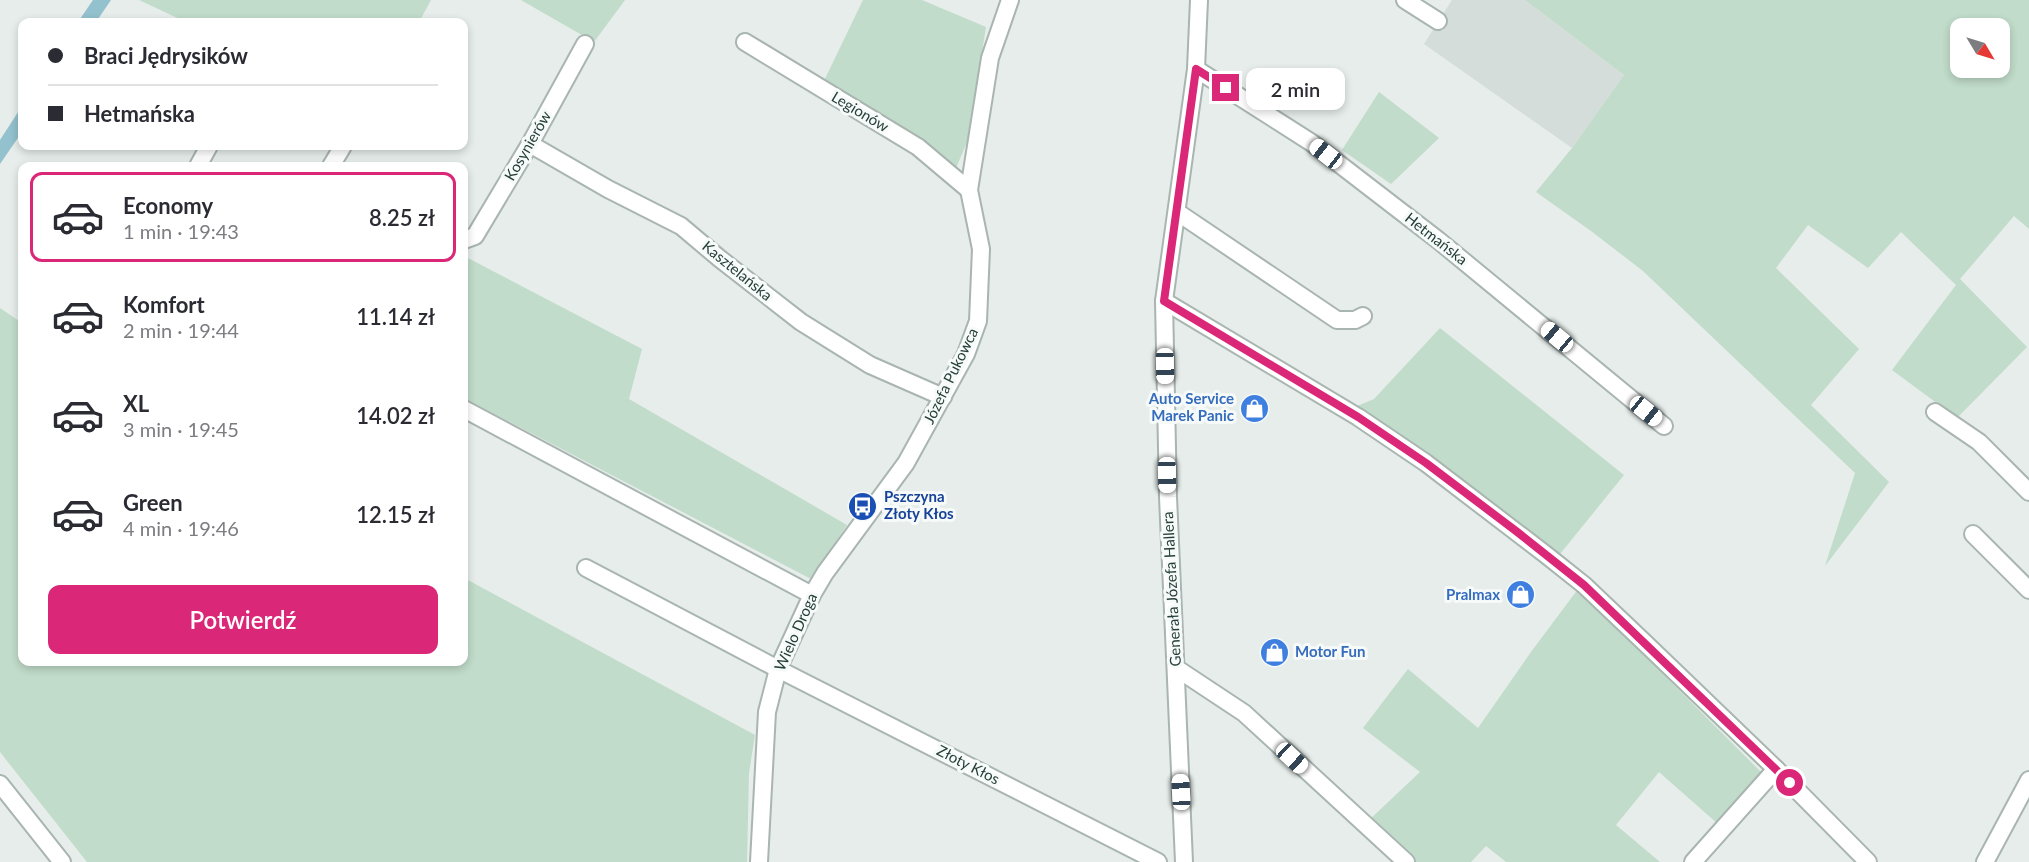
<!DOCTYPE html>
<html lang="pl">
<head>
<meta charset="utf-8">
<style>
  body { margin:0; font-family:Lato,sans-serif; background:#f2f2f3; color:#2b2b33; height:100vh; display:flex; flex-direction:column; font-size:22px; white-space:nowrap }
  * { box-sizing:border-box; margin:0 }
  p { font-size:20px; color:#7c7c81 }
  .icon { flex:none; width:33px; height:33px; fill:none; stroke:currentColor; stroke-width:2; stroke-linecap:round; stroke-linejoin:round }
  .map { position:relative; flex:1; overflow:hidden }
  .sheet { position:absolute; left:18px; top:162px; width:450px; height:504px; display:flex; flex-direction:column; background:#fff; border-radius:12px; box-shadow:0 3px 9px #0003 }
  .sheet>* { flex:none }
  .guide { position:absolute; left:18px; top:18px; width:450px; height:132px; border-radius:12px; box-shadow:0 3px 9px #0003; display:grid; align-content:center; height:132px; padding:0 30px; background:#fff }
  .needle { width:39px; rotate:128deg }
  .tools { position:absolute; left:1950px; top:18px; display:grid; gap:12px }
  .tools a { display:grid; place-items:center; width:60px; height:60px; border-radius:12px; background:#fff; box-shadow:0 3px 9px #0003; font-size:30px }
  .end { position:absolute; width:27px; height:27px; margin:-14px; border:8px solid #db2777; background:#fff; box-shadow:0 0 0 3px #fff }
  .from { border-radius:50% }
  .bubble { position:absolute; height:42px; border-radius:12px; background:#fff; box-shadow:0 3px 9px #0003; font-size:20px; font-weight:600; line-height:42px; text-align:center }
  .car { position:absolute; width:18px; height:36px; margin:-18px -9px; border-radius:8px; box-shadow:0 0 4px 2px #0007; background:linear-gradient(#fff 24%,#345 0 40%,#fff 0 76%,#345 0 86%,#fff 0) }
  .guide b { display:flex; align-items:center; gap:21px; height:57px; font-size:22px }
  .guide b+b { border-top:2px solid #e1e1e2 }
  .guide i { width:15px; height:15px; background:#2b2b33 }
  ul { padding:10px 0 0; list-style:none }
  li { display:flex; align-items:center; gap:18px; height:90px; margin:0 12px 9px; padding:0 18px; border:3px solid transparent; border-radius:12px }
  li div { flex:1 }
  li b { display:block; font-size:22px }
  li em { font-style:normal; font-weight:600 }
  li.current { border-color:#db2777 }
  li>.icon { width:54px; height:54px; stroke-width:1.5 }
  .action { display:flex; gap:12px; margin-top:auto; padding:12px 30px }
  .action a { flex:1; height:69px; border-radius:12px; background:#db2777; color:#fff; font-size:24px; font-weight:600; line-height:69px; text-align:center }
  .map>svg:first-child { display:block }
  .built { fill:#d4ddd9 }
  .green { fill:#c1dcca; fill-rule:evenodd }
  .water { fill:#93c1cd }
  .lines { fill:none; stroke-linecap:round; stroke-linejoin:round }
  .minor-casing { stroke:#a9b5b1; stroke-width:20 }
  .minor { stroke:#fff; stroke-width:16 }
  .route { stroke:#db2777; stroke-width:8 }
  .labels { text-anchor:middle; stroke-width:6; stroke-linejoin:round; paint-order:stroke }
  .street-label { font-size:15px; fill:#263e39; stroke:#f6faf8 }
  .shop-label { font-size:15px; font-weight:bold; fill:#366cbe; stroke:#f6faf8; text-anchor:end }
  .transit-label { font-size:15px; font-weight:bold; fill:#164399; stroke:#f6faf8; text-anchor:start }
</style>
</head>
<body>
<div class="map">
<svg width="2029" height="862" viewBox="0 0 2029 862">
  <rect width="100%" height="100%" fill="#e6edea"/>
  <polygon class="built" points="1452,0 1525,0 1624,75 1572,148 1424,44"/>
  <g class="green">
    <polygon points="139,0 431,0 419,22 186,22"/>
    <polygon points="521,0 625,0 594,42"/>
    <polygon points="863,0 922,0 986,27 968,140 956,168 823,83"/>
    <path d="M1525 0H2029V229L2014 216 1960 279 2027 347 1957 418 1892 370 1956 285 1901 232 1868 268 1808 225 1776 268 1859 349 1811 405 1889 482 1825 566 1855 473 1643 271 1591 231 1536 192 1572 148 1624 75ZM1960 28H2000V68H1960Z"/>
    <polygon points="1379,92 1439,138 1391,184 1342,150"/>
    <polygon points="464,256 642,349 629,399 847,525 811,579 464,398"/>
    <polygon points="0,308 22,323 22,662 464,662 464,578 755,735 749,773 747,862 87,862 0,752"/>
    <polygon points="1440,328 1624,475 1560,554 1355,407 1374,399"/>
    <polygon points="1578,589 1762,773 1718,824 1659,772 1616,825 1660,862 1506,862 1486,846 1471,862 1411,862 1367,822 1420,772 1363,728 1408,669 1478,728 1531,652"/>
  </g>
  <g class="water">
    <polygon points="93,0 111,0 96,22 78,22"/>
    <polygon points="22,106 22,132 0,164 0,140"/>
  </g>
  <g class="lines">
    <defs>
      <g id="minor">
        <polyline points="1405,0 1438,21"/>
        <polyline points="745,42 918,147 969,190"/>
        <polyline points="1196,69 1312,143 1438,240 1664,426"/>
        <polyline points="530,144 608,189 681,226 719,258 801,322 870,365 943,397"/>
        <polyline points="198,166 209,146"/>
        <polyline points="331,166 343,146"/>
        <polyline points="1177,212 1337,320 1355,320 1363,316"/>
        <polyline points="464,240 475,236 530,144 585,44"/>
        <polyline points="1164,301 1358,417 1426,463 1545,554 1584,585 1645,643 1776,769 1868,862"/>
        <polyline points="464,409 812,595"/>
        <polyline points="1935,412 1979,442 2029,492"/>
        <polyline points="1973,534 2029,590"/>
        <polyline points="586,568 778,669 1158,862"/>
        <polyline points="1176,668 1244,713 1406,862"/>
        <polyline points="0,784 62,862"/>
        <polyline points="759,862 767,712 778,669 812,595 825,573 906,463 966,354 978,321 981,249 969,190 990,58 1010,0"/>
        <polyline points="1184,862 1168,497 1164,301 1196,69 1199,0"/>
        <polyline points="1693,862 1776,769"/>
        <polyline points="1985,862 2029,780"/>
      </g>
    </defs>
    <use href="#minor" class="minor-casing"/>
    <use href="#minor" class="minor"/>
  </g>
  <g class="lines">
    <polyline class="route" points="1226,88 1196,69 1164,301 1358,417 1426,463 1516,531 1584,585 1790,783"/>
  </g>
  <defs>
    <symbol id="shop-disc" viewBox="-11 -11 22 22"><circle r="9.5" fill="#3f7fe0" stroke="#f6faf8"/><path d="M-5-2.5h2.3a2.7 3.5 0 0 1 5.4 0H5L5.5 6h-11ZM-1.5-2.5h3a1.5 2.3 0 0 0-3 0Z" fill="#fff"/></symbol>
    <symbol id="bus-disc" viewBox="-11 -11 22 22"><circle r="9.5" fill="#1a4fb4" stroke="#f6faf8"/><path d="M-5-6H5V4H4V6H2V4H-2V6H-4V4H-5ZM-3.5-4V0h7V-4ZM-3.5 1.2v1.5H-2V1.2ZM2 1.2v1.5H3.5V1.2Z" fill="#fff"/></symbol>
  </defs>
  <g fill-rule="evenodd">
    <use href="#shop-disc" x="1238" y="392" width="33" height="33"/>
    <use href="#bus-disc" x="846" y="490" width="33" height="33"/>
    <use href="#shop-disc" x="1504" y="578" width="33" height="33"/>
    <use href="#shop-disc" x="1258" y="636" width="33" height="33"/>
  </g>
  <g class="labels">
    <g class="street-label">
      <text transform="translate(860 112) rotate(31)" y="5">Legionów</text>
      <text transform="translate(528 146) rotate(-60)" y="5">Kosynierów</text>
      <text transform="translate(1436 239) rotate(38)" y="5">Hetmańska</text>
      <text transform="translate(737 271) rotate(39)" y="5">Kasztelańska</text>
      <text transform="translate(951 376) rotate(-64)" y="5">Józefa Pukowca</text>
      <text transform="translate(1172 589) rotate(-93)" y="5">Generała Józefa Hallera</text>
      <text transform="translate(796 632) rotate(-66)" y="5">Wielo Droga</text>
      <text transform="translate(968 765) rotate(27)" y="5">Złoty Kłos</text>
    </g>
    <g class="shop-label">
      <text x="1234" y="404">Auto Service<tspan x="1234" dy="17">Marek Panic</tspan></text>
      <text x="1500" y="600">Pralmax</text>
      <text x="1295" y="657" text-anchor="start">Motor Fun</text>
    </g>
    <g class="transit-label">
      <text x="884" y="502">Pszczyna<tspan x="884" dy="17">Złoty Kłos</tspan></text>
    </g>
  </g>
</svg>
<div class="tools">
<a><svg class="needle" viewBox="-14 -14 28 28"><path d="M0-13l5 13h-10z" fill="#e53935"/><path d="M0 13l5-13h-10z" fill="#7c7c81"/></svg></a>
</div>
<i class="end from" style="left:1790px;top:783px"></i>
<i class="end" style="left:1226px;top:88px"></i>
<div class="bubble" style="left:1246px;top:68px;width:99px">2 min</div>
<i class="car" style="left:1326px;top:154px;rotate:308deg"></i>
<i class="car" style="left:1557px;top:337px;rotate:310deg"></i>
<i class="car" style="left:1165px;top:366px;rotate:179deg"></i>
<i class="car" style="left:1646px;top:411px;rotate:129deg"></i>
<i class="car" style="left:1167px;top:475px;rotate:179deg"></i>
<i class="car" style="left:1292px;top:758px;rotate:133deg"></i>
<i class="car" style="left:1181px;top:792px;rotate:357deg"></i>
<div class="guide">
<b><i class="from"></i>Braci Jędrysików</b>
<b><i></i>Hetmańska</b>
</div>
<section class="sheet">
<ul>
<li class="current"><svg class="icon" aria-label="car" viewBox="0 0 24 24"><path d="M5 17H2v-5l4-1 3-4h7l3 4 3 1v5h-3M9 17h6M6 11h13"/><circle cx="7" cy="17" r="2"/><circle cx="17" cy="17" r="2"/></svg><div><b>Economy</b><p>1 min · 19:43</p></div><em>8.25 zł</em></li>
<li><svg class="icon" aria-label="car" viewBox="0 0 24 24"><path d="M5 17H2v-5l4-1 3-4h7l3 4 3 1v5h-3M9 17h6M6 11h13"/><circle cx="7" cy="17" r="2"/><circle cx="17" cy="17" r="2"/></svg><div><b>Komfort</b><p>2 min · 19:44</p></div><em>11.14 zł</em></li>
<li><svg class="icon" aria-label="car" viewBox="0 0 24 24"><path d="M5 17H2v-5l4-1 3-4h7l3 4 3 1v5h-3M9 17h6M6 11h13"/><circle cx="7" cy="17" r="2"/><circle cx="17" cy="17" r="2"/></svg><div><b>XL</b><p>3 min · 19:45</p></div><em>14.02 zł</em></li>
<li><svg class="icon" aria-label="car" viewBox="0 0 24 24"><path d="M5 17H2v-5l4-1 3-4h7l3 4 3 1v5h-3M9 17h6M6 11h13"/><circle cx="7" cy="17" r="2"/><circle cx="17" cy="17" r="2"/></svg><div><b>Green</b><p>4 min · 19:46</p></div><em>12.15 zł</em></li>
</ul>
<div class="action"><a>Potwierdź</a></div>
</section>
</div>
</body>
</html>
